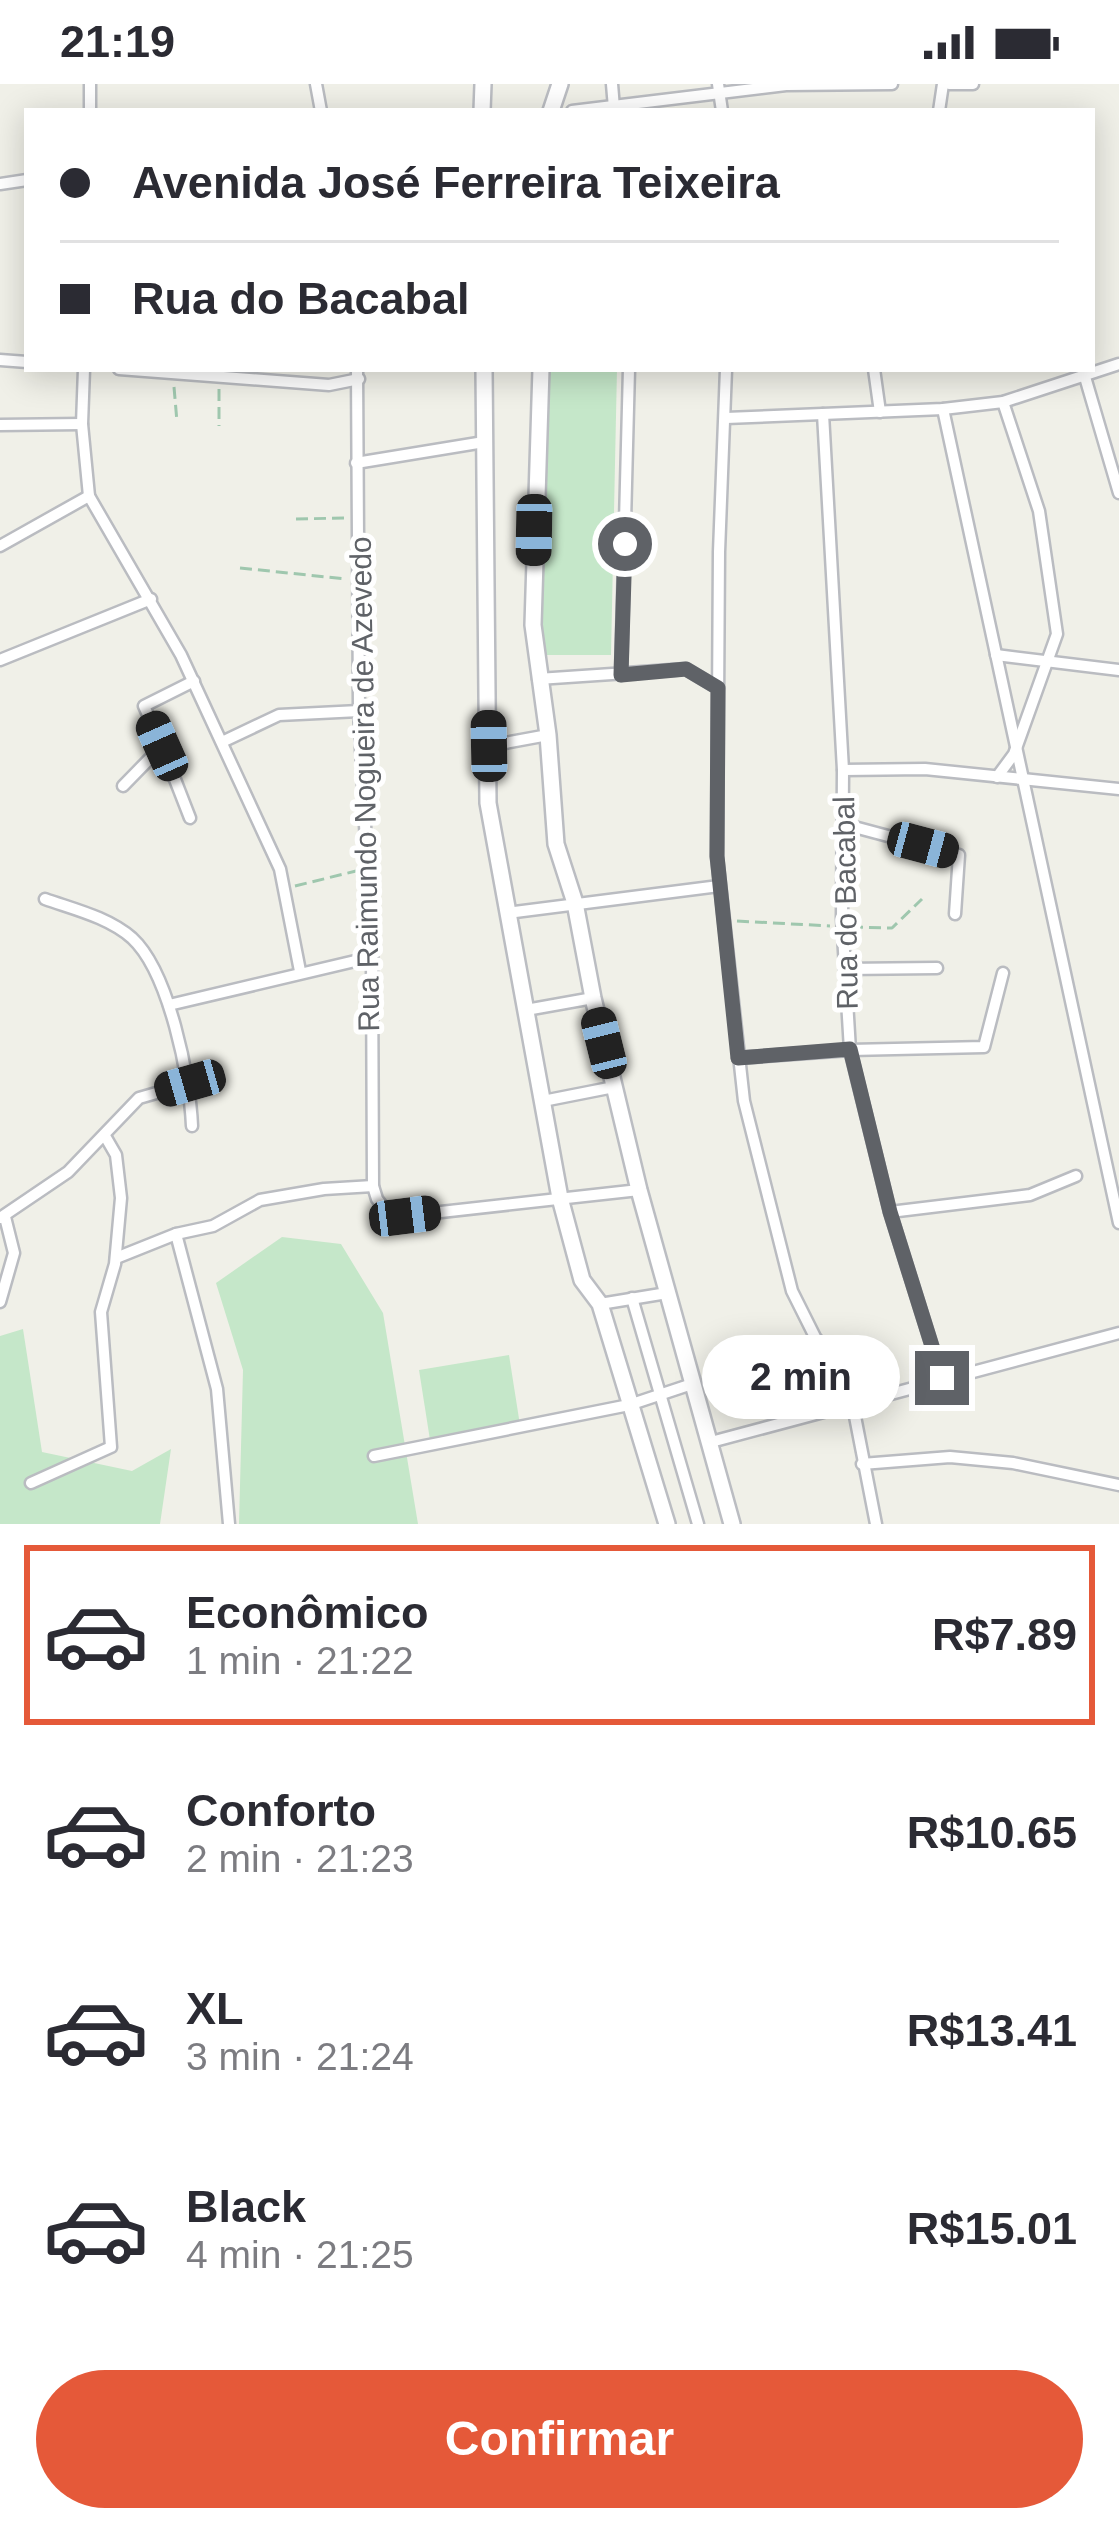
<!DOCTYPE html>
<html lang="pt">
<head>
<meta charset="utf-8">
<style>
  body { margin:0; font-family:Arial,sans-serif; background:#f7f7f7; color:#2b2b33; height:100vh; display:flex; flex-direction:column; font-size:45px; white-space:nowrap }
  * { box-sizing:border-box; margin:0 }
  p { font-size:39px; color:#7c7c81 }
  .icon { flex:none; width:66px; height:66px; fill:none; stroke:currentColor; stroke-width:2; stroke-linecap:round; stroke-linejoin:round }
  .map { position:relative; height:1440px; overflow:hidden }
  .details { display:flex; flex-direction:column; background:#fff; flex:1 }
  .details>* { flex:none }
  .banner { position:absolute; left:24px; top:24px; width:1071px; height:264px; border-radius:0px; box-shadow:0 6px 30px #0003; display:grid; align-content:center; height:264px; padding:0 36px; background:#fff }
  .end { position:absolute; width:54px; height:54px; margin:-27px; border:15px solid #5f6267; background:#fff; box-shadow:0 0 0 6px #fff }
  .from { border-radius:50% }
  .bubble { position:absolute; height:84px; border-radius:42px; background:#fff; box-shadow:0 6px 30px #0003; font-size:39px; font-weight:700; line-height:84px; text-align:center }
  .car { position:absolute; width:36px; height:72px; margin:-36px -18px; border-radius:15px; box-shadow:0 0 9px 3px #0007; background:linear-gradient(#222 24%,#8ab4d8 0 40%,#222 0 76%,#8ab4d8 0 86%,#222 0) }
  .banner b { display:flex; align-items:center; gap:42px; height:114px; font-size:45px }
  .banner b+b { border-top:3px solid #e1e1e2 }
  .banner i { width:30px; height:30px; background:#2b2b33 }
  ul { padding:21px 0 0; list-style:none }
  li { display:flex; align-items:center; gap:36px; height:180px; margin:0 24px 18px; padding:0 12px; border:6px solid transparent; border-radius:0px }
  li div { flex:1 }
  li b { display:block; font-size:45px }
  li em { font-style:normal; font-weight:700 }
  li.selected { border-color:#e55939 }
  li>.icon { width:108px; height:108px; stroke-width:1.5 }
  .primary-button { display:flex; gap:24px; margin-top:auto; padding:24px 36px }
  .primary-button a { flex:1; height:138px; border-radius:72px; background:#e55939; color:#fff; font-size:48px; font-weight:700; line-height:138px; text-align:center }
  .status { display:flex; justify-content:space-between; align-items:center; height:84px; padding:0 60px; background:#fff; direction:ltr }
  .status svg { height:33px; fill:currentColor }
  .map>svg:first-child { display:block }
  .green { fill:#c5e7c9 }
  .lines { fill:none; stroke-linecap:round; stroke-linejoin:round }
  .street-casing { stroke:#babcc1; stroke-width:15 }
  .secondary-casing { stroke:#bbbdc2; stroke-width:20 }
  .path { stroke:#9fc7ae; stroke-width:3; stroke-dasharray:12 6; stroke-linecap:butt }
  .street { stroke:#fff; stroke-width:10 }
  .secondary { stroke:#fff; stroke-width:15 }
  .route { stroke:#5f6267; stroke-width:15 }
  .labels { text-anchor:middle; stroke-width:10; stroke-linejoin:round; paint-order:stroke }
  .street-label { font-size:30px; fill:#5f6267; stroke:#fff }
</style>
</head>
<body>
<div class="status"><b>21:19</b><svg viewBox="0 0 49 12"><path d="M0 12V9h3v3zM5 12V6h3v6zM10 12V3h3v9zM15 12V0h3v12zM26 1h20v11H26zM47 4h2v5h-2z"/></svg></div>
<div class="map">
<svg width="1119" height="1440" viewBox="0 0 1119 1440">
  <rect width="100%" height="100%" fill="#f0f0e8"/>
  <g class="green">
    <polygon points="541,285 617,285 611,571 537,571"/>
    <polygon points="282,1153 341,1160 383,1229 418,1440 239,1440 243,1286 216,1199"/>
    <polygon points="23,1245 42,1368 132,1387 171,1365 160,1440 0,1440 0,1252"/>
    <polygon points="509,1271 520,1341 430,1356 419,1286"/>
  </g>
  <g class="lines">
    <defs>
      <g id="street">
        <polyline points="316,0 321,27"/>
        <polyline points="612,0 614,24"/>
        <polyline points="718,0 722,27"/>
        <polyline points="949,0 973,0"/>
        <polyline points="90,27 90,0"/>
        <polyline points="572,27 786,1 892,0"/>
        <polyline points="939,27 943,0"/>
        <polyline points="0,100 27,96"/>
        <polyline points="0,276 27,278"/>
        <polyline points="84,285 82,340 89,412 181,571 280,785 300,887"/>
        <polyline points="119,285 329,301 359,295"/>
        <polyline points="357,285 359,627 372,873 373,1102 377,1115 387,1128 405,1132 639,1106"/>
        <polyline points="726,285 719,468 717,773 744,1017 792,1207 815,1253 840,1285 852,1317 876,1440"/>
        <polyline points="874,285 880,328"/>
        <polyline points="1085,293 1119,409"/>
        <polyline points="943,325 1119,1139"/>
        <polyline points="823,330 843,686 842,834 850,966 890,1128 942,1294"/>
        <polyline points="726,334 943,325 1003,318 1119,280"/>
        <polyline points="0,341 82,340"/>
        <polyline points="356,379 484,358"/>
        <polyline points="0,462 89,412"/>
        <polyline points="996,571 1119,586"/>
        <polyline points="0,576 151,515"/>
        <polyline points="621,591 629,285"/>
        <polyline points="538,595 686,585 718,604"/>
        <polyline points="222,658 279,631 359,627"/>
        <polyline points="162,662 190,734"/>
        <polyline points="489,662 548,651"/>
        <polyline points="843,686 925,685 1119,705"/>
        <polyline points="997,693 1014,670 1057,550 1039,427 1003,318"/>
        <polyline points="123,702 162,662 144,622 194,597"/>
        <polyline points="843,740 959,771 955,830"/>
        <path d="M45 815C73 825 108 833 132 854 169 888 190 993 192 1042"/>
        <polyline points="507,829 719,802"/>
        <polyline points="845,885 937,884"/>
        <polyline points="169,921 372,873"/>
        <polyline points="526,926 593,914"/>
        <polyline points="738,974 850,966 984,963 1003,889"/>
        <polyline points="543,1017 614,1003"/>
        <polyline points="890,1128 1030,1111 1076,1092"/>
        <polyline points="0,1134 68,1088 139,1014 191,999"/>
        <polyline points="176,1150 217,1305 229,1440"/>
        <polyline points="116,1174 176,1150 213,1142 260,1116 324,1105 373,1102"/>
        <polyline points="632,1214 698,1440"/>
        <polyline points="0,1218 14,1169 5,1133"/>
        <polyline points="600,1220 667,1209"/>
        <polyline points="711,1358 1119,1249"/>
        <polyline points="374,1372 629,1321 695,1299"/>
        <polyline points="862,1380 950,1373 1013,1379 1119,1401"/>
        <polyline points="31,1399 111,1363 101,1228 115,1180 121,1114 116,1071 105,1052"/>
      </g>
      <g id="secondary">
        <polyline points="482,27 483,0"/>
        <polyline points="551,27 560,0"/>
        <polyline points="484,285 488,719 560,1114 582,1196 600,1220 667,1440"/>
        <polyline points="541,285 533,541 548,651 556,760 575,819 593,914 639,1106 732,1440"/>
      </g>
    </defs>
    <use href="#street" class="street-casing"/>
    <use href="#secondary" class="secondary-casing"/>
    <g class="path">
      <polyline points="174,303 177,338"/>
      <polyline points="219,305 219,342"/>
      <polyline points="296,435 344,434"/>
      <polyline points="240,484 346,495"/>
      <polyline points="295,802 356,787"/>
      <polyline points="737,837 830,842"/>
      <polyline points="851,843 892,844 922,815"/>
    </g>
    <use href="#street" class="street"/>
    <use href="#secondary" class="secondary"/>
  </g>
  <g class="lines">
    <polyline class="route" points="625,460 621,591 686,585 718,604 717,772 738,974 850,965 890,1128 942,1294"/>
  </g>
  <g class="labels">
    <g class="street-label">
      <text transform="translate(365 700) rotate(-91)" y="10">Rua Raimundo Nogueira de Azevedo</text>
      <text transform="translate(846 819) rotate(-91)" y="10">Rua do Bacabal</text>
    </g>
  </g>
</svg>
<i class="end from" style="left:625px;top:460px"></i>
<i class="end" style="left:942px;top:1294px"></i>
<div class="bubble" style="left:702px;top:1251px;width:198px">2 min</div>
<i class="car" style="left:534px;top:446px;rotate:181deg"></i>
<i class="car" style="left:162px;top:662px;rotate:336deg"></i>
<i class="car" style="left:489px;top:662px;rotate:359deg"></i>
<i class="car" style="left:923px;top:761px;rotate:105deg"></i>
<i class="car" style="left:604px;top:959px;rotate:346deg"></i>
<i class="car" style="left:190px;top:999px;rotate:254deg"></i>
<i class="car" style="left:405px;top:1132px;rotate:83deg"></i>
<div class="banner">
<b><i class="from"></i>Avenida José Ferreira Teixeira</b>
<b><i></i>Rua do Bacabal</b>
</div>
</div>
<section class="details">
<ul>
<li class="selected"><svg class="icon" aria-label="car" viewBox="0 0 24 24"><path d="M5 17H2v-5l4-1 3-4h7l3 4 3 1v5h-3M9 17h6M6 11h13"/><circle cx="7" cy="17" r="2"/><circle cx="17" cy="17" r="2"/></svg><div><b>Econômico</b><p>1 min · 21:22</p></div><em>R$7.89</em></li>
<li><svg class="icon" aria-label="car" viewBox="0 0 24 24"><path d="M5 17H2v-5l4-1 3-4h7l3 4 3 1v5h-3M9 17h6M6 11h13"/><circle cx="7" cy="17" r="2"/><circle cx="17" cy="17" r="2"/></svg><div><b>Conforto</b><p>2 min · 21:23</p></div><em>R$10.65</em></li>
<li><svg class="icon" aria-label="car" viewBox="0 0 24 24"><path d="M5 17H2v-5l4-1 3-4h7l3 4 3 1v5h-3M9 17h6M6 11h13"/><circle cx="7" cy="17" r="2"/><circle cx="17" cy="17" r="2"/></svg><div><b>XL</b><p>3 min · 21:24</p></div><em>R$13.41</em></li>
<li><svg class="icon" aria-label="car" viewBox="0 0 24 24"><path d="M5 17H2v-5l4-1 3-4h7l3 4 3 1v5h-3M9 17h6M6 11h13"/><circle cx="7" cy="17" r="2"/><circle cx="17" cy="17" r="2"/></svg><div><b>Black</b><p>4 min · 21:25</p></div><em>R$15.01</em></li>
</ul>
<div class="primary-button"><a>Confirmar</a></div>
</section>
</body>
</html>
